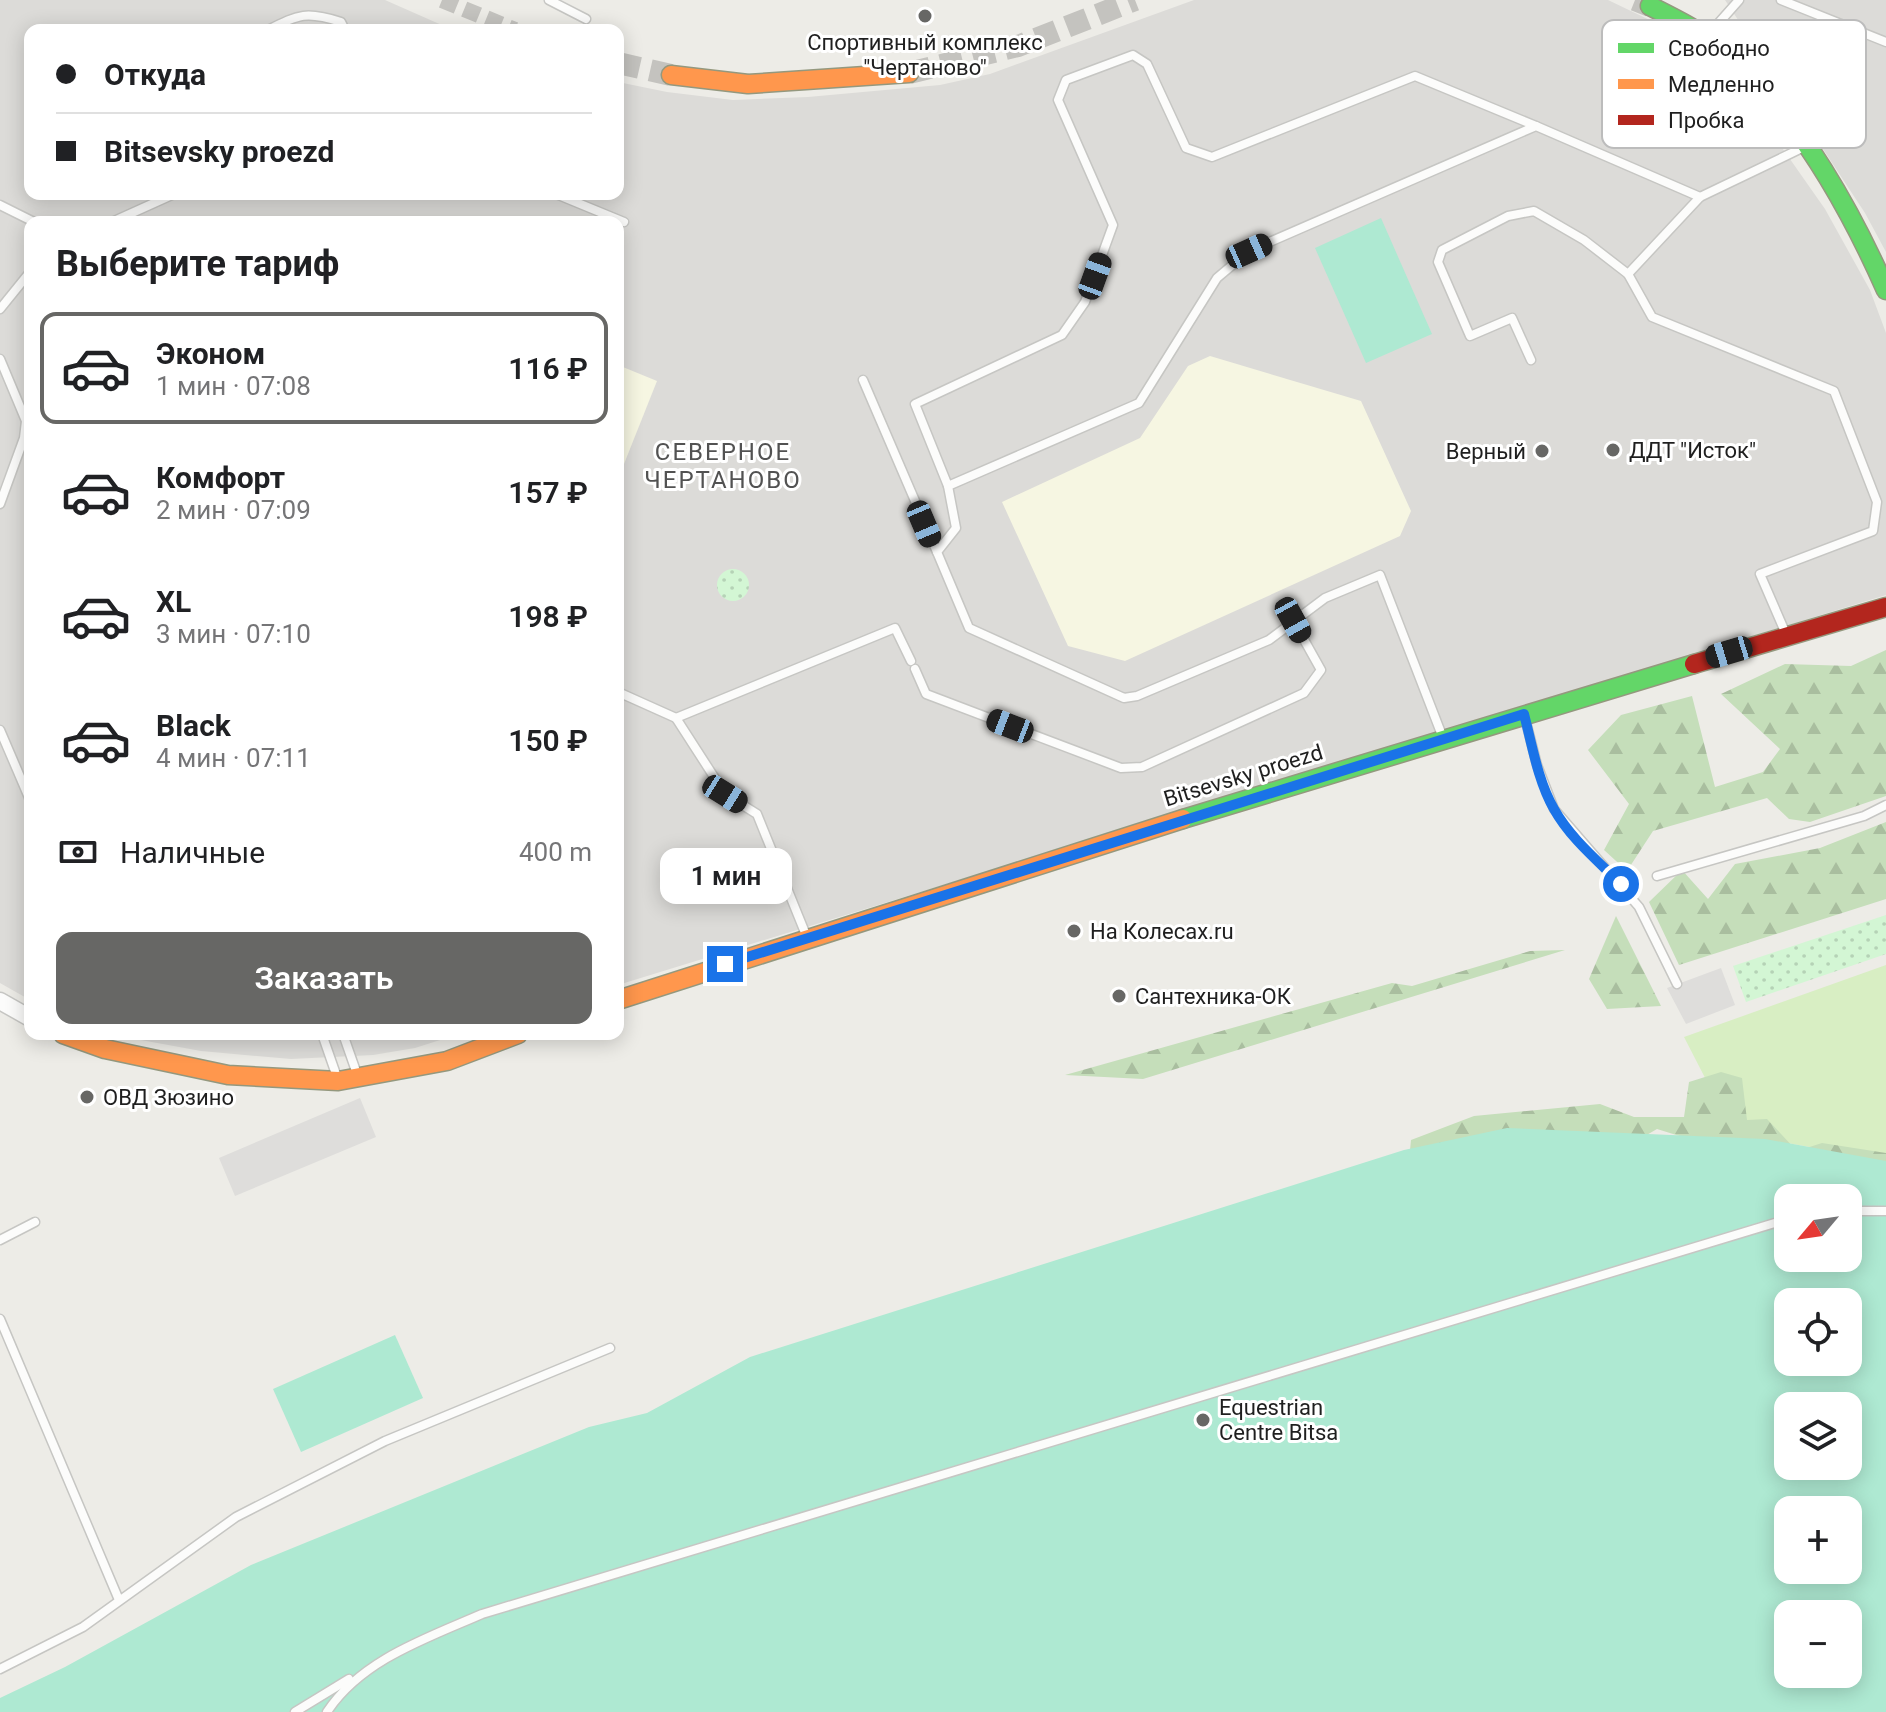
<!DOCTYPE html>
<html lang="ru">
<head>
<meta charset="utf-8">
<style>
  body { margin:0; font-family:Roboto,sans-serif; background:#f6f6f6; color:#202124; height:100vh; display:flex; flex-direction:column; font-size:30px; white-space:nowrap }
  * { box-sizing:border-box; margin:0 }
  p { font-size:26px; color:#757577 }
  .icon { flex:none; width:44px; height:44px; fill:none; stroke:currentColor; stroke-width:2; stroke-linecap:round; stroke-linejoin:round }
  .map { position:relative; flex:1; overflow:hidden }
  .panel { position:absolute; left:24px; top:216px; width:600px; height:824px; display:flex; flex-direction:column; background:#fff; border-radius:16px; box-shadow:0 4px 20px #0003 }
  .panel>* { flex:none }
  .hud { position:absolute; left:24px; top:24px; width:600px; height:176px; border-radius:16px; box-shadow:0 4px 20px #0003; display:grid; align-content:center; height:176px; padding:0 32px; background:#fff }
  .needle { width:52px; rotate:241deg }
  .buttons { position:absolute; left:1774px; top:1184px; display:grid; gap:16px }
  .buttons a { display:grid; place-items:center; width:88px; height:88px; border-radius:16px; background:#fff; box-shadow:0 4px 20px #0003; font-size:40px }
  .end { position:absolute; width:36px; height:36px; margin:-18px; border:10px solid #1a73e8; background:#fff; box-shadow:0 0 0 4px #fff }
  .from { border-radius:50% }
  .bubble { position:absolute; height:56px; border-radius:16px; background:#fff; box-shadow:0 4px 20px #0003; font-size:26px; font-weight:600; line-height:56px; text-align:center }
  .car { position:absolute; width:24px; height:48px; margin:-24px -12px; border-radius:10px; box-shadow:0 0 6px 2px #0007; background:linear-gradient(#222 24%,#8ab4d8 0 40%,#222 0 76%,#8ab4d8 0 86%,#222 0) }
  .hud b { display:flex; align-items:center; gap:28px; height:76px; font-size:30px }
  .hud b+b { border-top:2px solid #e0e0e0 }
  .hud i { width:20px; height:20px; background:#202124 }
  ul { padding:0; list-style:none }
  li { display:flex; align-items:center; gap:24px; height:112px; margin:0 16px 12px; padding:0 16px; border:4px solid transparent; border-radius:16px }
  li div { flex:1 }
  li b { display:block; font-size:30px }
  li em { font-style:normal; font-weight:600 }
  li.on { border-color:#676765 }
  li>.icon { width:72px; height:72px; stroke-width:1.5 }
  h2 { padding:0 32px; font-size:36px; line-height:96px }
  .pay { display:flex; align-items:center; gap:20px; height:88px; padding:0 32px; font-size:30px }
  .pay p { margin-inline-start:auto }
  .primary-button { display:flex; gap:16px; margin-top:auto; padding:16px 32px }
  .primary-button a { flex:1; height:92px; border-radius:16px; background:#676765; color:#fff; font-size:32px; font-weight:600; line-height:92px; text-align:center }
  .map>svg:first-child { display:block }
  .residential { fill:#dcdbd8 }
  .education { fill:#f6f6e2 }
  .grass { fill:#d8eec3 }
  .forest { fill:url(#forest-firs) }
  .park { fill:url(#park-dots) }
  .pitch { fill:#aee9d2; fill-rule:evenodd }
  .parking { fill:#dedddb }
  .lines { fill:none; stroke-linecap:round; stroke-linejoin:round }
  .street-tunnel { stroke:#c4c3bf; stroke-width:16; stroke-dasharray:16 8; stroke-linecap:butt }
  .secondary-tunnel { stroke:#c4c3bf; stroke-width:22; stroke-dasharray:22 11; stroke-linecap:butt }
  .lane-casing { stroke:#c6c6c3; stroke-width:11 }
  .street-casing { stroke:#c6c6c3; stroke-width:19 }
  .fast-casing { stroke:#94987e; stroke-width:21 }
  .slow-casing { stroke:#94987e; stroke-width:21 }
  .jam-casing { stroke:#94987e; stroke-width:21 }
  .lane { stroke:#fcfcfb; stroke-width:8 }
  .street { stroke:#fcfcfb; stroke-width:16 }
  .fast { stroke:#63d668; stroke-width:18 }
  .slow { stroke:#ff974d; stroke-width:18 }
  .jam { stroke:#b3261e; stroke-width:18 }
  .route { stroke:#1a73e8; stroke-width:10 }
  .poi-dot { fill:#676765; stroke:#fff; stroke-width:3 }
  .labels { text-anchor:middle; stroke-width:6; stroke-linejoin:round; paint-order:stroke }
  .poi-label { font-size:22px; fill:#1f1f1f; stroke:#fff; text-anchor:start }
  .street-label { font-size:22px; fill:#1f1f1f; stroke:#fff }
  .neighbourhood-label { font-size:24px; letter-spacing:2px; fill:#525252; stroke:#fff }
  .key { fill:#fff; stroke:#bcbcbc; stroke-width:2 }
  .key-label { font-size:22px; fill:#1f1f1f }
</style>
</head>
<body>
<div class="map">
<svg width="1886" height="1712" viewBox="0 0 1886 1712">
  <defs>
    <pattern id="forest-firs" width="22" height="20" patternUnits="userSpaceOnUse" patternTransform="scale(2)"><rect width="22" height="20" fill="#c5deba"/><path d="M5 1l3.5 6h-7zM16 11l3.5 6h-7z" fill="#a9be9f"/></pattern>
    <pattern id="park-dots" width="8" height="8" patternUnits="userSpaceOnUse" patternTransform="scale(2)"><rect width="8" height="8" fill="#d3f6d4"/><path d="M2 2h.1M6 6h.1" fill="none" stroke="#b5d2b6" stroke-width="1.8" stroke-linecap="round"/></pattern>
  </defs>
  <rect width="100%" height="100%" fill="#edece7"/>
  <g class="residential">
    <polygon points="0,0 385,0 453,30 30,30 30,194 618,194 618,82 667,92 733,100 808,97 940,85 990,74 1194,0 1608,0 1681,35 1711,57 1738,85 1825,209 1870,290 1886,333 1886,595 618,985 618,222 30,222 30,1000 0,983"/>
    <polygon points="1725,0 1886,0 1886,252 1865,213"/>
    <polygon points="108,1034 459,1034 415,1048 373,1055 291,1059 201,1051"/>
  </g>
  <g class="education">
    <polygon points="1210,356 1361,401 1411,511 1400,536 1125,661 1068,646 1002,502 1140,438 1188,366"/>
    <polygon points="618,365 657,381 618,479"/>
  </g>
  <polygon class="grass" points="1886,965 1886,1161 1765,1139 1736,1138 1684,1037"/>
  <g class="forest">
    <polygon points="1886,650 1886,796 1810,822 1789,819 1767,798 1653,831 1627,871 1604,850 1629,804 1588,750 1621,715 1692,696 1715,787 1763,772 1780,749 1721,694 1785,664 1851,666"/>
    <polygon points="1886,822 1886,899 1679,965 1649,902 1682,870 1708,899 1735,864 1820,848"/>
    <polygon points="1616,916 1661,1006 1607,1009 1589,979"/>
    <polygon points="1565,950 1143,1079 1065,1075 1392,983 1412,986 1530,951"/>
    <polygon points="1721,1072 1742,1078 1747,1120 1767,1119 1797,1151 1822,1143 1886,1153 1886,1181 1715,1147 1657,1129 1638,1140 1407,1181 1411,1140 1474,1116 1600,1104 1634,1117 1684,1117 1689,1082"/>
  </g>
  <g class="park">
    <circle cx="733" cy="585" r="16"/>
    <polygon points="1886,915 1886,954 1746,1002 1733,966"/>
  </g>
  <g class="pitch">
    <polygon points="1381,218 1432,334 1366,363 1315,248"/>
    <path d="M1507 1128 1765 1139 1886 1161V1712H0V1698L65 1667 251 1565 589 1427 647 1413 750 1357 1404 1150ZM1788 1198H1848V1258H1788ZM1788 1302H1848V1362H1788ZM1788 1406H1848V1466H1788ZM1788 1510H1848V1570H1788ZM1788 1614H1848V1674H1788Z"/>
    <polygon points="395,1335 423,1398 301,1452 273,1389"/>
  </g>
  <g class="parking">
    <polygon points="1721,968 1735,1005 1686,1024 1667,988"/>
    <polygon points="360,1098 376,1137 235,1196 219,1158"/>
  </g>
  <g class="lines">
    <polyline class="street-tunnel" points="442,0 515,30"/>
    <g class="secondary-tunnel">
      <polyline points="1635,0 1650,6"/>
      <polyline points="618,63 671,75"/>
      <polyline points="909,73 1018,46 1135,0"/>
    </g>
    <defs>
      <g id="lane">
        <polyline points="549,0 586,19"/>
        <polyline points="1781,0 1886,42"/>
        <path d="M268 30C299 14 307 11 341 22L345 30"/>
        <polyline points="1708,35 1739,0"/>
        <polyline points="556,194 624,222"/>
        <polyline points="0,205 34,222"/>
        <polyline points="112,222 174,194"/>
        <polyline points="0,309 30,272"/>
        <polyline points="0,359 26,421 24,438 0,504"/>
        <polyline points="1531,360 1512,318 1470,336 1438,262 1442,250 1508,216 1534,211 1584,240 1628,274"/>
        <polyline points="863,380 937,552"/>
        <polyline points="948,486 915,404 1062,335 1085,302 1113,225 1058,100 1066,80 1133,55 1147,64 1186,148 1212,157 1415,76 1536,126"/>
        <polyline points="1786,634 1760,574 1873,531 1877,502 1834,391 1652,317 1628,274 1700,197 1802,148"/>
        <polyline points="915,669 926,694 1121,768 1142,767 1304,693 1321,670 1293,620"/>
        <polyline points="618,692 676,718"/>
        <polyline points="1524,714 1537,765 1554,809 1639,907 1677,984"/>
        <polyline points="0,730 30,800"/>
        <polyline points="1443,738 1380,575 1325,598 1269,640 1137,696 1124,698 969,628 937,552 956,528 948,486 1139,403 1217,278 1249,251 1536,126 1700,197"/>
        <polyline points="1657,876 1864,816 1886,805"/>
        <polyline points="806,935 757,814 725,794 676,718 895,628 911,661"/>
        <polyline points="322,1034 338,1080"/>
        <polyline points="343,1034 357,1074"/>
        <polyline points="1848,1211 1886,1211"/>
        <polyline points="0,1240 35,1222"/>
        <polyline points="0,1319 119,1600"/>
        <polyline points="0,1669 83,1627 236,1517 385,1441 610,1348"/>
        <polyline points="295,1712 349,1679"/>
        <path d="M327 1712C361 1660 427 1638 482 1614L1788 1219"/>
      </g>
      <polyline id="street" points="0,1001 30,1018"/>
      <g id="fast">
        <path d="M1650 6C1676 19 1702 32 1724 50 1796 112 1848 204 1886 290"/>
        <polyline points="1183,819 1694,664"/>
      </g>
      <g id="slow">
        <polyline points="671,75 748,84 909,73"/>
        <polyline points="618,1000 1183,819"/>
        <polyline points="63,1034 105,1049 228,1075 338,1081 447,1061 518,1034"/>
      </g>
      <polyline id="jam" points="1694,664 1886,607"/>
    </defs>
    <use href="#lane" class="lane-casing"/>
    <use href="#street" class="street-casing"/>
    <use href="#fast" class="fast-casing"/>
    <use href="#slow" class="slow-casing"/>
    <use href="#jam" class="jam-casing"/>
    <use href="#lane" class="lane"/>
    <use href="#street" class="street"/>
    <use href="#fast" class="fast"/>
    <use href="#slow" class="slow"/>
    <use href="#jam" class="jam"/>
  </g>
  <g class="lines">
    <path class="route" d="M725 964 1524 714C1532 745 1538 781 1554 809 1570 838 1598 861 1621 884"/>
  </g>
  <g class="poi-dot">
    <circle cx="925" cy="16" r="8"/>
    <circle cx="1613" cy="450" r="8"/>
    <circle cx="1542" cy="451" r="8"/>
    <circle cx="1074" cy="931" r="8"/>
    <circle cx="1119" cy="996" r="8"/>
    <circle cx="87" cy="1097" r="8"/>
    <circle cx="1203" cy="1420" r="8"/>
  </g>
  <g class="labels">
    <g class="poi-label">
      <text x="925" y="50" text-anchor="middle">Спортивный комплекс<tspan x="925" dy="25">"Чертаново"</tspan></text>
      <text x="1629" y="458">ДДТ "Исток"</text>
      <text x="1526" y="459" text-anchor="end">Верный</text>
      <text x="1090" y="939">На Колесах.ru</text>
      <text x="1135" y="1004">Сантехника-ОК</text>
      <text x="103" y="1105">ОВД Зюзино</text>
      <text x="1219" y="1415">Equestrian<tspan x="1219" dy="25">Centre Bitsa</tspan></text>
    </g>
    <g class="street-label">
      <text transform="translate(1243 775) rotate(-17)" y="8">Bitsevsky proezd</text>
    </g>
    <g class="neighbourhood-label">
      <text x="723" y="460">СЕВЕРНОЕ<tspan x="723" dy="28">ЧЕРТАНОВО</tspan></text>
    </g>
  </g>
  <rect x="1602" y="20" width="264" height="128" rx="12" class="key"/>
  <rect x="1618" y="43" width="36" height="10" fill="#63d668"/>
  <rect x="1618" y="79" width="36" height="10" fill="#ff974d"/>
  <rect x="1618" y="115" width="36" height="10" fill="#b3261e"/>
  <g class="key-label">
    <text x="1668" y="56">Свободно</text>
    <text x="1668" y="92">Медленно</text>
    <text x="1668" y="128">Пробка</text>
  </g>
</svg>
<div class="buttons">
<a><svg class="needle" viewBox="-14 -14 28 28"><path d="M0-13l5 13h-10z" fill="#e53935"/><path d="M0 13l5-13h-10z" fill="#757577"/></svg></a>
<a><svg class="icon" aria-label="locate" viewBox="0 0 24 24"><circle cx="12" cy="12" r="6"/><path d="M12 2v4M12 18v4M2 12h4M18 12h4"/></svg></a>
<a><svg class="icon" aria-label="layers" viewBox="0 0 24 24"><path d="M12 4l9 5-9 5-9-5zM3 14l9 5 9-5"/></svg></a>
<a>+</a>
<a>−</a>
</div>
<i class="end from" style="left:1621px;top:884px"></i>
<i class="end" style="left:725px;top:964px"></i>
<div class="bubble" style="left:660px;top:848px;width:132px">1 мин</div>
<i class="car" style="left:1249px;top:251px;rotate:66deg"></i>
<i class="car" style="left:1095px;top:276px;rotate:20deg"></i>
<i class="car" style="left:924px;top:524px;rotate:157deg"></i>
<i class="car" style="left:1293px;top:620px;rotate:151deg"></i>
<i class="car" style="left:1729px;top:652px;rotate:253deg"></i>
<i class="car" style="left:1010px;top:726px;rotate:291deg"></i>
<i class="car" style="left:725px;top:794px;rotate:122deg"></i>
<div class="hud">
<b><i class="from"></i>Откуда</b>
<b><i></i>Bitsevsky proezd</b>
</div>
<section class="panel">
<h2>Выберите тариф</h2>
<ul>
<li class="on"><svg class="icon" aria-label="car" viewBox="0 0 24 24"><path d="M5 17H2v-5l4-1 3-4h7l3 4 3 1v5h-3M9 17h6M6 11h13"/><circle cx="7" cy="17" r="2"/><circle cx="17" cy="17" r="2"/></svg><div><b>Эконом</b><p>1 мин · 07:08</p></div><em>116 ₽</em></li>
<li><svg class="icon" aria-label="car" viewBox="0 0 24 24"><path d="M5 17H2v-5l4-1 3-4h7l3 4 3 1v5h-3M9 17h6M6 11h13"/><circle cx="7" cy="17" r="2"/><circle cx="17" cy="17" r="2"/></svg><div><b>Комфорт</b><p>2 мин · 07:09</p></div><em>157 ₽</em></li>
<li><svg class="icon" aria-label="car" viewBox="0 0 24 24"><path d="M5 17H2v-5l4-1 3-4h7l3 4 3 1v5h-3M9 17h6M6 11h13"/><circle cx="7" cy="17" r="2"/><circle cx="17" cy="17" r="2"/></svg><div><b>XL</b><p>3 мин · 07:10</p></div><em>198 ₽</em></li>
<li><svg class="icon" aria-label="car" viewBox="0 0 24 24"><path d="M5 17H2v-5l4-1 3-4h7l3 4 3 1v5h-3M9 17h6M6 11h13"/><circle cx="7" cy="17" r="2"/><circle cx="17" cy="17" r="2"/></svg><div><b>Black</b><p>4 мин · 07:11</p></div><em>150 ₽</em></li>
</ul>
<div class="pay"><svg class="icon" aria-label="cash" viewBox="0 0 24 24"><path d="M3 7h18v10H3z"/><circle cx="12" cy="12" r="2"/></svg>Наличные<p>400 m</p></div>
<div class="primary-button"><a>Заказать</a></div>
</section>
</div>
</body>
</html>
